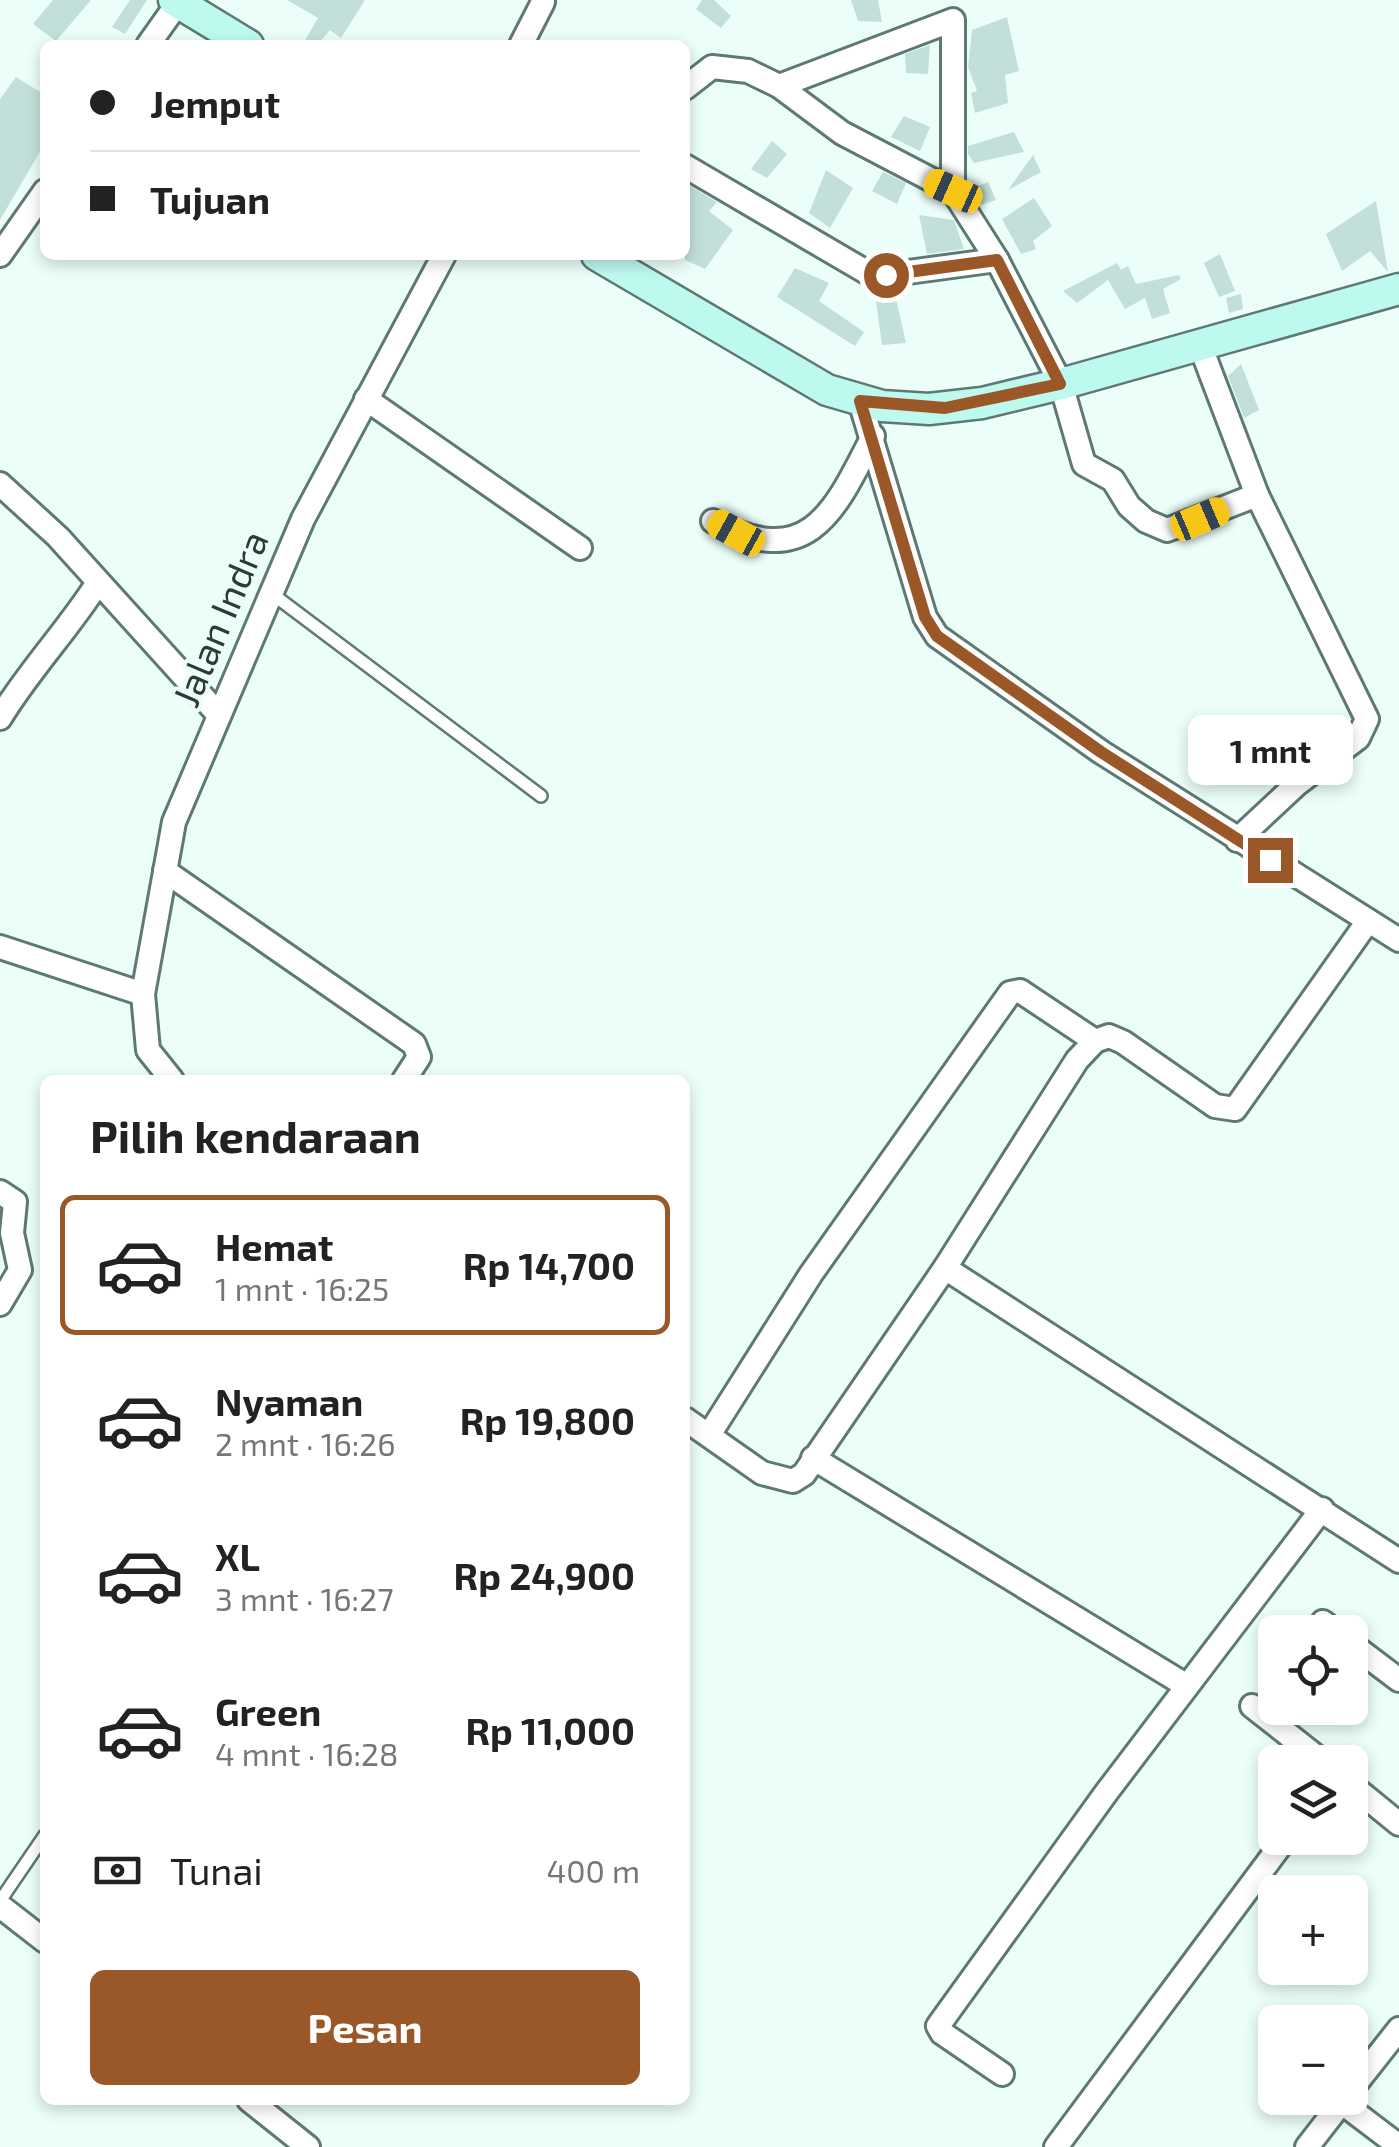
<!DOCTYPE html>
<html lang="id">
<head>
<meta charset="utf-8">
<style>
  body { margin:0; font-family:"Exo 2",sans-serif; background:#f2f2f2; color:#222; height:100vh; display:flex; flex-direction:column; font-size:38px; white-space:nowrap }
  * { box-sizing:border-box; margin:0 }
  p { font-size:32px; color:#767676 }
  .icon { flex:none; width:55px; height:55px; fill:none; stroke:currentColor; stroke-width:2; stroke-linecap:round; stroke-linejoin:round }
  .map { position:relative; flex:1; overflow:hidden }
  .panel { position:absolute; left:40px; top:1075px; width:650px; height:1030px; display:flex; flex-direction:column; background:#fff; border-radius:15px; box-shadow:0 5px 15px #0003 }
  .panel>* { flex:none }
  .guide { position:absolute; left:40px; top:40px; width:650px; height:220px; border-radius:15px; box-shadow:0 5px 15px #0003; display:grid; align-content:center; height:220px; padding:0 50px; background:#fff }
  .fabs { position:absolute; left:1258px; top:1615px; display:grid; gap:20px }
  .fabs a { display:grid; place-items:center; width:110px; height:110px; border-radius:15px; background:#fff; box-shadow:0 5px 15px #0003; font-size:50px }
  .end { position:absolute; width:45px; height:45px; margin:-22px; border:12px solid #9a5727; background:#fff; box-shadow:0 0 0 5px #fff }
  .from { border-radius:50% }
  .bubble { position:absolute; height:70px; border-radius:15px; background:#fff; box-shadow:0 5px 15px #0003; font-size:32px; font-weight:700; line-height:70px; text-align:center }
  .car { position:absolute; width:30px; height:60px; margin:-30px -15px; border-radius:12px; box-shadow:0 0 8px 2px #0007; background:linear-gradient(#f5c518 24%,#345 0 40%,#f5c518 0 76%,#345 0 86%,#f5c518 0) }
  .guide b { display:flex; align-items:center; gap:35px; height:95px; font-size:38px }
  .guide b+b { border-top:2px solid #e0e0e0 }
  .guide i { width:25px; height:25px; background:#222 }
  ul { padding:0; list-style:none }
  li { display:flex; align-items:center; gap:30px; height:140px; margin:0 20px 15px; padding:0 30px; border:5px solid transparent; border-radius:15px }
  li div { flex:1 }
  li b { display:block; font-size:38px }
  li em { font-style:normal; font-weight:700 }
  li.on { border-color:#9a5727 }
  li>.icon { width:90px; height:90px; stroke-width:1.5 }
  h2 { padding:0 50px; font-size:45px; line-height:120px }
  .pay { display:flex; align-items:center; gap:25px; height:110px; padding:0 50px; font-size:38px }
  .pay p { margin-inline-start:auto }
  .cta { display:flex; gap:20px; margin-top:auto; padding:20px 50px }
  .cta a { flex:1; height:115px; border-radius:15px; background:#9a5727; color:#fff; font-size:40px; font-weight:700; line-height:115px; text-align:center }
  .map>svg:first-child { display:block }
  .building { fill:#c2e0d9 }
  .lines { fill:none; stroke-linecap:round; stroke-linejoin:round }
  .service-casing { stroke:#5d7972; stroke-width:16 }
  .minor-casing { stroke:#5d7972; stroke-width:28 }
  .secondary-casing { stroke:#5d7972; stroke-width:35 }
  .service { stroke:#fff; stroke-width:11 }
  .minor { stroke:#fff; stroke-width:22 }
  .secondary { stroke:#bef9f0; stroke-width:30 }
  .route { stroke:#9a5727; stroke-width:12 }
  .labels { text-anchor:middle; stroke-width:8; stroke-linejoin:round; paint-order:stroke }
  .street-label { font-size:38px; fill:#2e3a37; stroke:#ecfef9 }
</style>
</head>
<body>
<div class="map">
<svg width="1399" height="2147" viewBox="0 0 1399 2147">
  <rect width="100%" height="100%" fill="#ecfef9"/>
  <g class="building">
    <polygon points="53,0 91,0 56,41 33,24"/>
    <polygon points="130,0 147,0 125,34 112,27"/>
    <polygon points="287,0 365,0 341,38 330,30 317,45 302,45 318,18"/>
    <polygon points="702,0 714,0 731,16 721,28 696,9"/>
    <polygon points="851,0 878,0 882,22 858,21"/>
    <polygon points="1007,17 1019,71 1005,75 1008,103 975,113 971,93 977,91 968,67 972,30"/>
    <polygon points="930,45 928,74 906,73 905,54"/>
    <polygon points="16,77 45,95 45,143 0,220 0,99"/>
    <polygon points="904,116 930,127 920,151 891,137"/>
    <polygon points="1014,132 1024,152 974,163 968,154 968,146"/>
    <polygon points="772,141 787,154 767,178 751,169"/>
    <polygon points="1033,155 1041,172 1008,190"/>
    <polygon points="826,170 853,188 830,228 809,213"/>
    <polygon points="883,172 906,183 897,204 872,191"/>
    <polygon points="988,182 996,200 981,205 971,189"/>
    <polygon points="685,183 717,202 709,211 733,230 705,269 685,260"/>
    <polygon points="1034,198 1052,226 1033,241 1036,249 1021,254 1002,219"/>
    <polygon points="1376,201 1388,272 1370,251 1342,271 1326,234"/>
    <polygon points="919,215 954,220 964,249 927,254"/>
    <polygon points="1220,254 1235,291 1219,297 1204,263"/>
    <polygon points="1117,263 1121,270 1128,266 1136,284 1179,275 1181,279 1163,289 1170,313 1152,319 1145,298 1125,309 1108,280 1077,303 1063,291"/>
    <polygon points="795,268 829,283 819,301 864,332 855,346 777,297"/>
    <polygon points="894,290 906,343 882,345 875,294"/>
    <polygon points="1241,294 1243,309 1229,313 1226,298"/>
    <polygon points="1241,364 1259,410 1244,418 1228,376"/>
  </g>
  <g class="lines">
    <defs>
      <g id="service">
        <polyline points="271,593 541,796"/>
        <polyline points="0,1901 45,1835"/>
      </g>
      <g id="minor">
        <polyline points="148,45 180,0"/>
        <polyline points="521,45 543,2"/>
        <polyline points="779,86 953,20 953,191"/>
        <polyline points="685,88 712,67 748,71 779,86 842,133 953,191 997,260 1061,384 1084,464 1113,480 1129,506 1146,521 1167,530 1257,495 1367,719 1358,738 1297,784 1237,840"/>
        <polyline points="685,166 868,273 886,275 997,260"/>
        <polyline points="0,255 45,191"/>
        <polyline points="1200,345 1257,495"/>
        <polyline points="366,399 580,548"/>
        <polyline points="860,401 925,617 937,636 1101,752 1399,940"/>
        <polyline points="0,484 58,537 219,715"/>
        <path d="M713 521C808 572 834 513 873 436"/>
        <path d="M0 718C29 670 67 631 97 584"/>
        <polyline points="165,871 414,1044 419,1057 404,1080"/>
        <polyline points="0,947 143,994"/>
        <polyline points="172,1080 148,1050 143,994 174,822 303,519 444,255"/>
        <polyline points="0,1192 15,1202 12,1233 20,1270 0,1304"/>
        <polyline points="945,1268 1399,1561"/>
        <polyline points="685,1419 762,1473 793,1481 804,1474 945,1268 1077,1060 1095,1041 1109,1036 1123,1042 1215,1106 1235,1109 1368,921"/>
        <polyline points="709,1435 811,1274 1010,993 1020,991 1095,1041"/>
        <polyline points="813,1458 1187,1686"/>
        <polyline points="1323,1622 1336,1632"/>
        <polyline points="1350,1643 1399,1680"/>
        <polyline points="1252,1706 1323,1762"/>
        <polyline points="1350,1784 1399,1824"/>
        <polyline points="0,1906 45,1941"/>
        <polyline points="1002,2074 942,2033 938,2026 1106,1793 1322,1509"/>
        <polyline points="1350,2091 1399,2029"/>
        <polyline points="249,2100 308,2147"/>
        <polyline points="1341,2102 1399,2146"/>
        <polyline points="1056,2147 1286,1838"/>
        <polyline points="1307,2147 1345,2098"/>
      </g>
      <g id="secondary">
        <polyline points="174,0 248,45"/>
        <polyline points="597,255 827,390 882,406 929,409 982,403 1061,384 1399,289"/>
      </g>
    </defs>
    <use href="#service" class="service-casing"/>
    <use href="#minor" class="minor-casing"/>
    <use href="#secondary" class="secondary-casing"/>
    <use href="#service" class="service"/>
    <use href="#minor" class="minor"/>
    <use href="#secondary" class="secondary"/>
  </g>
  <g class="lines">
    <polyline class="route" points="886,275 997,260 1060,384 945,408 860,401 925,617 937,636 1101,752 1270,860"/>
  </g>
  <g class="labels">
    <g class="street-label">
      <text transform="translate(221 619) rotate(-67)" y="13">Jalan Indra</text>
    </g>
  </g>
</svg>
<div class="fabs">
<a><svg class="icon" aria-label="locate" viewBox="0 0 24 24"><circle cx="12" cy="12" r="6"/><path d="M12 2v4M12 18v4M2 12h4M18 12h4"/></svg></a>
<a><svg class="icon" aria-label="layers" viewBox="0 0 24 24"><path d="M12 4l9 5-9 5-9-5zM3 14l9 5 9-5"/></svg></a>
<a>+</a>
<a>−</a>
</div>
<i class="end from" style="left:886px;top:275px"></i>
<i class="end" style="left:1270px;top:860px"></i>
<div class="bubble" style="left:1188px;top:715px;width:165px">1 mnt</div>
<i class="car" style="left:953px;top:191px;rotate:294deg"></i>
<i class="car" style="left:1200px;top:519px;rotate:67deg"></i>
<i class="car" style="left:736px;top:533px;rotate:299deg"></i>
<div class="guide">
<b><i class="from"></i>Jemput</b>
<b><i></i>Tujuan</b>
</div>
<section class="panel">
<h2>Pilih kendaraan</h2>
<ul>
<li class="on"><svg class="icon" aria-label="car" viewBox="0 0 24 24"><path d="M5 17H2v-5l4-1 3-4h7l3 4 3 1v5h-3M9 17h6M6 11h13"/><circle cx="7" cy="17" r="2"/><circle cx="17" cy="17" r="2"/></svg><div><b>Hemat</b><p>1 mnt · 16:25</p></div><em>Rp 14,700</em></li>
<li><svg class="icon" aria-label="car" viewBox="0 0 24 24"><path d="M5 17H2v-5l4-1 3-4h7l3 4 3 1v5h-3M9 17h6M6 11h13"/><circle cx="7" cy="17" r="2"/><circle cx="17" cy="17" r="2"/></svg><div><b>Nyaman</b><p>2 mnt · 16:26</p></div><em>Rp 19,800</em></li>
<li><svg class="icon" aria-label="car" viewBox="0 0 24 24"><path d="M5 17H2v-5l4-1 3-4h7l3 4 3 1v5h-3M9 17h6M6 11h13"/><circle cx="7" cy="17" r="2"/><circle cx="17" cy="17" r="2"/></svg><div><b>XL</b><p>3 mnt · 16:27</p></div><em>Rp 24,900</em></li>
<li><svg class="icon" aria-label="car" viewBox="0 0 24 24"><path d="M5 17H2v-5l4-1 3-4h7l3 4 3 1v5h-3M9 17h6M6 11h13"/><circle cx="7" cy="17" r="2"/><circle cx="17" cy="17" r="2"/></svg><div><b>Green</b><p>4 mnt · 16:28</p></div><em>Rp 11,000</em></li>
</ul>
<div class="pay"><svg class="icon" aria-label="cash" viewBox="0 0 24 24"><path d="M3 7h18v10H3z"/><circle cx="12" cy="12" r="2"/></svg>Tunai<p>400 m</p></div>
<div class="cta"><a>Pesan</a></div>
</section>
</div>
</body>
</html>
